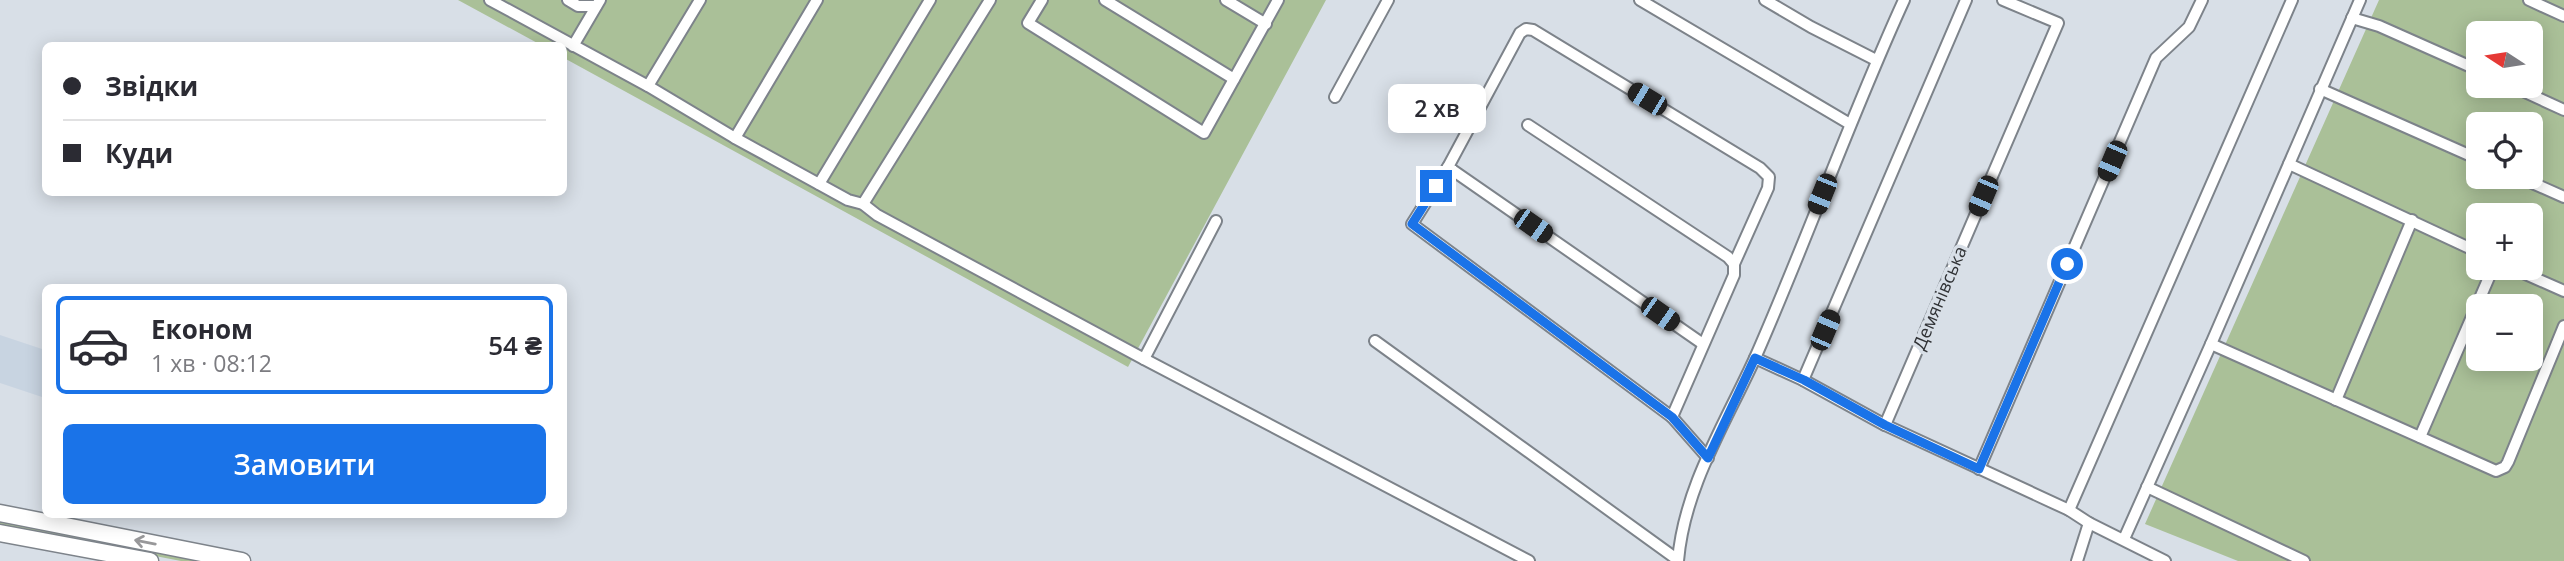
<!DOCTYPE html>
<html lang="uk">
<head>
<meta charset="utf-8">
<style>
  body { margin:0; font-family:"Open Sans",sans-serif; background:#f7f7f7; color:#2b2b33; height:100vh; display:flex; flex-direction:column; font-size:26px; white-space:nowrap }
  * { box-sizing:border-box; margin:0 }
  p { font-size:23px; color:#7c7c81 }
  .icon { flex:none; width:38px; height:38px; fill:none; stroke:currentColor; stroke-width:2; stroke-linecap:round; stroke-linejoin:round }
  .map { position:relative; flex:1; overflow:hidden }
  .panel { position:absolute; left:42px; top:284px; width:525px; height:234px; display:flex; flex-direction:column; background:#fff; border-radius:10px; box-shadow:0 4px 18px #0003 }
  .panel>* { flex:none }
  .top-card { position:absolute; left:42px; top:42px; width:525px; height:154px; border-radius:10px; box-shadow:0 4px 18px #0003; display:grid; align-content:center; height:154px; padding:0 21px; background:#fff }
  .needle { width:46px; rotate:282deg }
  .controls { position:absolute; left:2466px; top:21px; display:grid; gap:14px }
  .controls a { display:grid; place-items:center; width:77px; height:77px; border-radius:10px; background:#fff; box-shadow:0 4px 18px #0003; font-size:35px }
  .end { position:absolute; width:32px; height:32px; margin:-16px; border:9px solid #1a73e8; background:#fff; box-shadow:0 0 0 4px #fff }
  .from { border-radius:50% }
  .bubble { position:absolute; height:49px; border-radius:10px; background:#fff; box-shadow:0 4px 18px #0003; font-size:23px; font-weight:600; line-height:49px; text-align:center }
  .car { position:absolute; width:21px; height:42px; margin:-21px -10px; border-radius:9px; box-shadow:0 0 5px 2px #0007; background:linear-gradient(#222 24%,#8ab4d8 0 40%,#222 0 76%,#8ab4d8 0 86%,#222 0) }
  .top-card b { display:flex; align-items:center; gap:24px; height:66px; font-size:26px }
  .top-card b+b { border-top:2px solid #e1e1e2 }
  .top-card i { width:18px; height:18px; background:#2b2b33 }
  ul { padding:12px 0 0; list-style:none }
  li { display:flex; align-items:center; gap:21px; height:98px; margin:0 14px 10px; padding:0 7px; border:4px solid transparent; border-radius:10px }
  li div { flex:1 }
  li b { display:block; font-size:26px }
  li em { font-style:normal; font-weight:600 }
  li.current { border-color:#1a73e8 }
  li>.icon { width:63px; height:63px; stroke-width:1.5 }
  .button { display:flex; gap:14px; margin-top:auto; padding:14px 21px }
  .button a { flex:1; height:80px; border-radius:10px; background:#1a73e8; color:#fff; font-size:28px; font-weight:600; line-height:80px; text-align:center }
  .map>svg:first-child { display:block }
  .built { fill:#c8d4e1 }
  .green { fill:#aac098; fill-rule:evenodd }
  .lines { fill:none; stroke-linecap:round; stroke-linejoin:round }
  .minor-casing { stroke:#7d838a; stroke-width:14 }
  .highway-casing { stroke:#7d838a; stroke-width:19 }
  .minor { stroke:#fff; stroke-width:10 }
  .highway { stroke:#fff; stroke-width:16 }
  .oneway { stroke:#98989a }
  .route { stroke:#1a73e8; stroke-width:9 }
  .labels { text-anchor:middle; stroke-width:7; stroke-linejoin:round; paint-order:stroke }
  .street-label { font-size:18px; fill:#303235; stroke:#d8dfe7 }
</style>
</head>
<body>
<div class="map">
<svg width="2564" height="561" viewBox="0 0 2564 561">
  <rect width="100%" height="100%" fill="#d8dfe7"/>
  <polygon class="built" points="0,335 45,350 45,398 0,383"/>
  <g class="green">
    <polygon points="458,0 1326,0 1128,367 564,58 564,46 541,45"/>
    <path d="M2379 0H2564V561H2238L2145 524ZM2478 33H2530V86H2478ZM2478 124H2530V177H2478ZM2478 215H2530V268H2478ZM2478 306H2530V359H2478Z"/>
    <polygon points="0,520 217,561 181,561 0,526"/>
  </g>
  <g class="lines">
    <defs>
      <g id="minor">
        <polyline points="490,0 648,86 735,138 848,200 863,204 877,215 1144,359 1529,561"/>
        <polyline points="568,0 578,6 596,6"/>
        <polyline points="1042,0 1028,23 1204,133 1278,0"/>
        <polyline points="1105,0 1234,79"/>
        <polyline points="1226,0 1266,24"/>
        <polyline points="1640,0 1850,124"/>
        <polyline points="1765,0 1811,27 1876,60"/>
        <polyline points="2529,0 2564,16"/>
        <polyline points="2352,18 2379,26 2478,70"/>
        <polyline points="573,46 600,0"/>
        <polyline points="648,86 700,0"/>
        <polyline points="2512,86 2564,110"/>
        <polyline points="2320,89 2478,159"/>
        <polyline points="1335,97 1388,0"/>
        <polyline points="1528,125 1728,257 1734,264 1734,275 1672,417"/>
        <polyline points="735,138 817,0"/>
        <polyline points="2289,164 2478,252"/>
        <polyline points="1448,167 1703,344"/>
        <polyline points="2519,177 2564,197"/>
        <polyline points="819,184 930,0"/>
        <polyline points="863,204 990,0"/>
        <polyline points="2512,268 2564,291"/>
        <polyline points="1375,341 1678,560"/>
        <polyline points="2211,344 2496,471 2505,467 2508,462 2564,326"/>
        <polyline points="1755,358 1803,380 1885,425 2069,510 2089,523 2165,561"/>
        <polyline points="1144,359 1216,221"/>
        <polyline points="1803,380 1966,0"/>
        <polyline points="2336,400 2412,220"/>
        <polyline points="1885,425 2058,23 2003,0"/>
        <polyline points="2420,437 2493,268"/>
        <polyline points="1708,458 1672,417 1412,224 1448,167 1520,33 1526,29 1533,30 1760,168 1769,177 1768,188 1734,264"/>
        <polyline points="1979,469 2156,58 2189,27 2202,0"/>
        <polyline points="2147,487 2304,561"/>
        <polyline points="2069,510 2292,0"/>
        <polyline points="2124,539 2211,344 2360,0"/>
        <path d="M1678 561C1684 488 1725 424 1755 358 1807 240 1850 118 1904 0"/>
        <polyline points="2077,561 2089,523"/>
      </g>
      <g id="highway">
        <polyline points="0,513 242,561"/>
        <polyline points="0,533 150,561"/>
      </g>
    </defs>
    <use href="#minor" class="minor-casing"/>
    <use href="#highway" class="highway-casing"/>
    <use href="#minor" class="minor"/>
    <use href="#highway" class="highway"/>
  </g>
  <defs><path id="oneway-shaft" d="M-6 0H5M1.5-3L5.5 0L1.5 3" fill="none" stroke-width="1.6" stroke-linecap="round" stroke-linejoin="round" transform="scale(1.75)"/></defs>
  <use class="oneway" href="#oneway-shaft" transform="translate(145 542) rotate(-169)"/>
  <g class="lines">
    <polyline class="route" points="1436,186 1412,224 1672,417 1708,458 1755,358 1804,380 1885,425 1979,469 2067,264"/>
  </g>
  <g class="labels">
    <g class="street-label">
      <text transform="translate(1940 298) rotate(-67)" y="6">Демянівська</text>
    </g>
  </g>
</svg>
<div class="controls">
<a><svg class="needle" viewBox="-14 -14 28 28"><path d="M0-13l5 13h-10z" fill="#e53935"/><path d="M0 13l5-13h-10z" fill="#7c7c81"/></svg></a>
<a><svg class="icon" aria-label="locate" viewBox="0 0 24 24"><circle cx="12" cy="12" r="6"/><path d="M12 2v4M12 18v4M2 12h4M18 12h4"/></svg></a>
<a>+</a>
<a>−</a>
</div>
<i class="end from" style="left:2067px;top:264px"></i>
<i class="end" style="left:1436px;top:186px"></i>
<div class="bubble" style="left:1388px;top:84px;width:98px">2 хв</div>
<i class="car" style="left:1647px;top:99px;rotate:301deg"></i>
<i class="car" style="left:2112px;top:161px;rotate:203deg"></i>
<i class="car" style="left:1822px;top:194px;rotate:202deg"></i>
<i class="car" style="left:1983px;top:196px;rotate:203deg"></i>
<i class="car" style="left:1533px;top:226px;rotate:125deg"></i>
<i class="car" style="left:1660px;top:314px;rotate:125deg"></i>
<i class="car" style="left:1825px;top:330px;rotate:23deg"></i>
<div class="top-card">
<b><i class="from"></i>Звідки</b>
<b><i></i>Куди</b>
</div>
<section class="panel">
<ul>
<li class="current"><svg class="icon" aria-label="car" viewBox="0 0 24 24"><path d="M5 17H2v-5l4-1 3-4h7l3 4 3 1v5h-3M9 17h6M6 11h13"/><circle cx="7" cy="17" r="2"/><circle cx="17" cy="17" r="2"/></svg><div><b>Економ</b><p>1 хв · 08:12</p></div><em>54 ₴</em></li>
</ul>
<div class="button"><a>Замовити</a></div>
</section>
</div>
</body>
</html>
